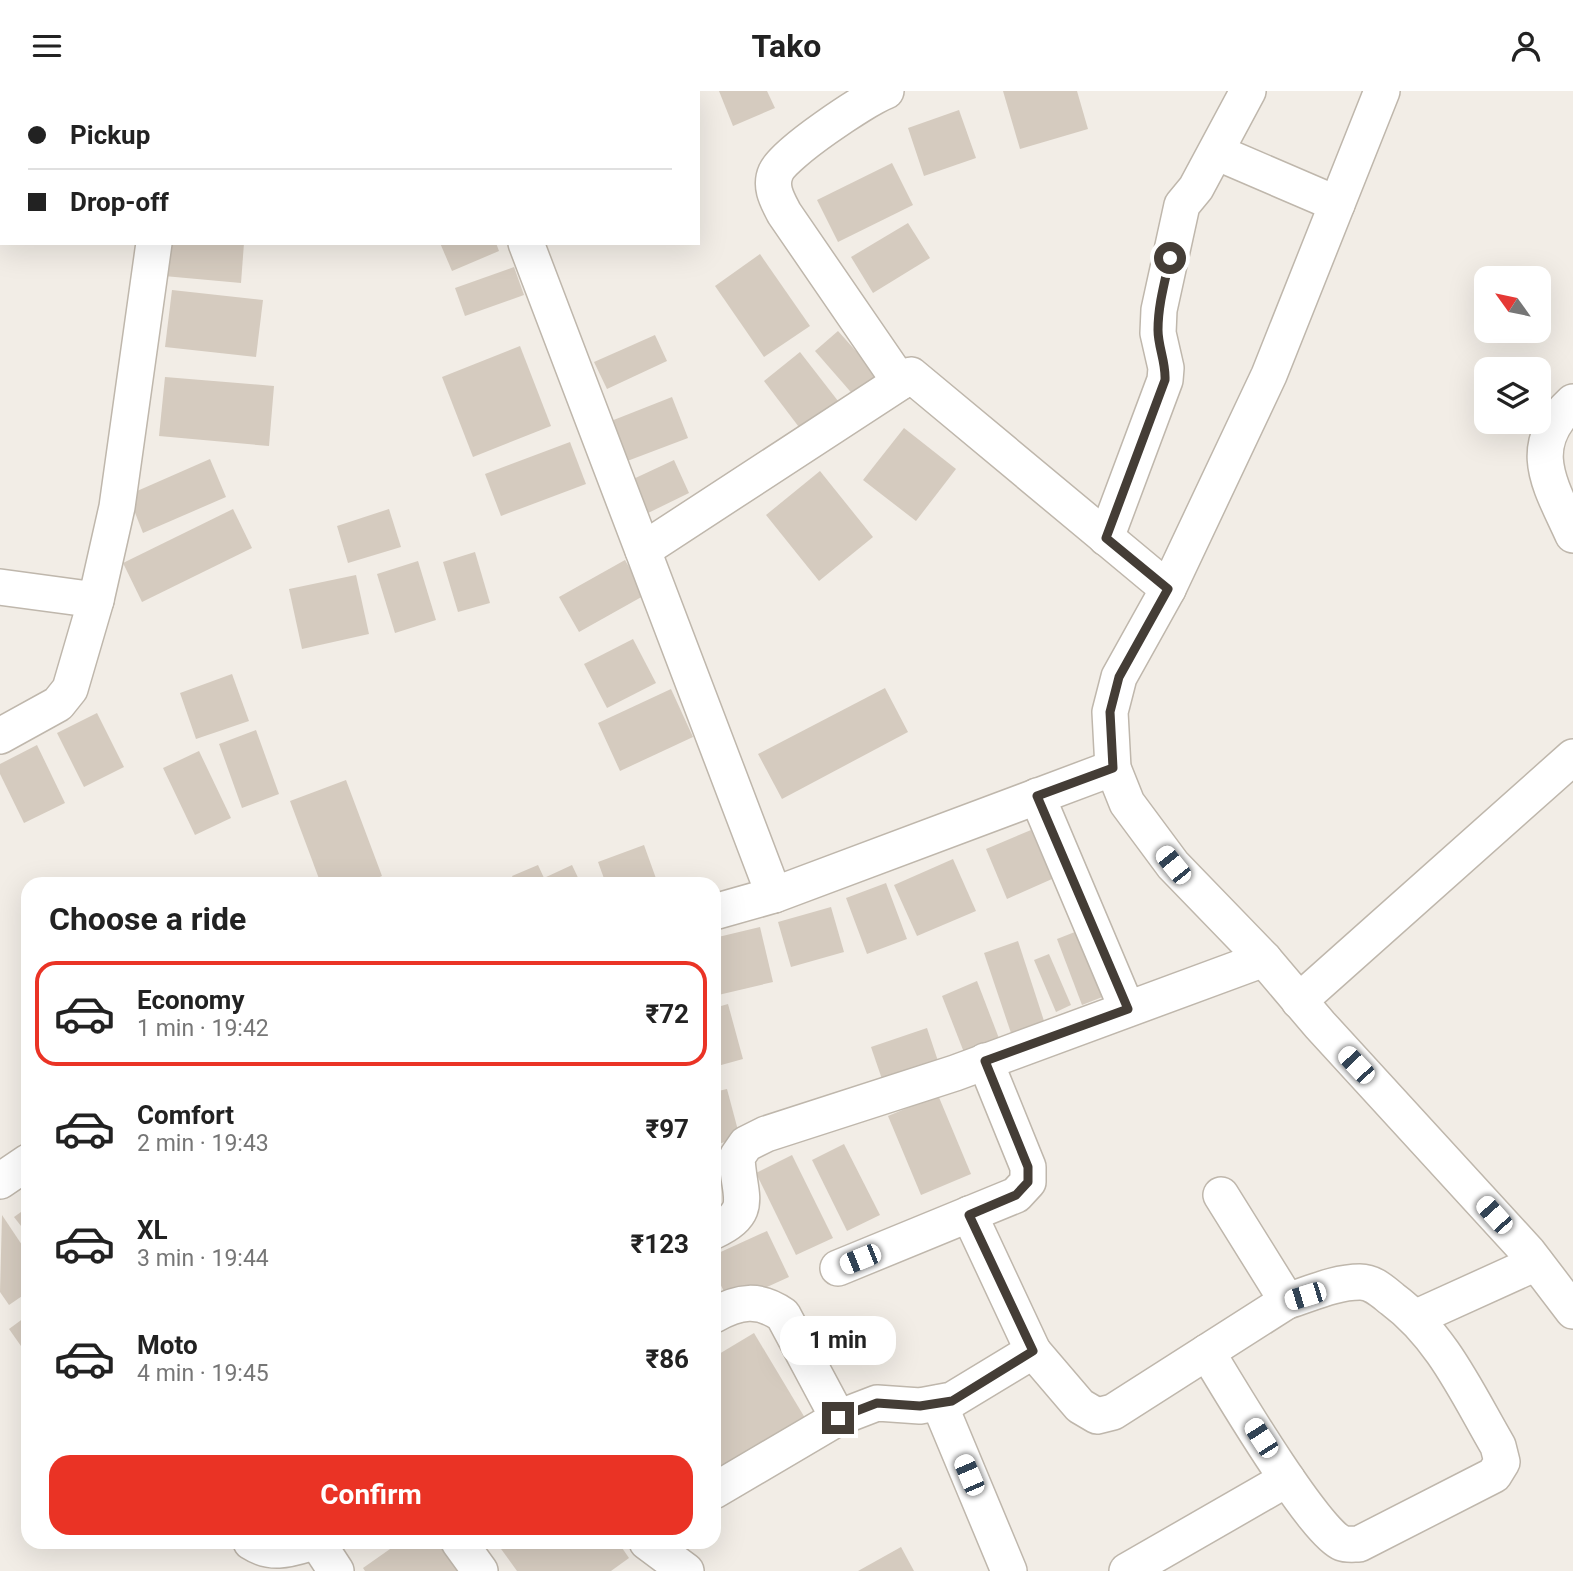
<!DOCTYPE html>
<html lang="en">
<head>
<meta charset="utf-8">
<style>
  body { margin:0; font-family:Roboto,sans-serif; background:#f6f6f6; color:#222; height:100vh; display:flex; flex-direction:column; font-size:26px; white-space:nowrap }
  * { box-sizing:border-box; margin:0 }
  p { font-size:23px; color:#767676 }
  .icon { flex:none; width:38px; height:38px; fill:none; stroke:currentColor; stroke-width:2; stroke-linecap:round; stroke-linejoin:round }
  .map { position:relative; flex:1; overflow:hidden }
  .panel { position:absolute; left:21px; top:786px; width:700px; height:672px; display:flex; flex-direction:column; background:#fff; border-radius:21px; box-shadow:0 7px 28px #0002 }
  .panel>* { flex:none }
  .hud { position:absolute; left:0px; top:0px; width:700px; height:154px; box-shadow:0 7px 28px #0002; display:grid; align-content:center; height:154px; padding:0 28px; background:#fff }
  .needle { width:46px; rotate:303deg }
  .controls { position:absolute; left:1474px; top:175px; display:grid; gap:14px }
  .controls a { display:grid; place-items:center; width:77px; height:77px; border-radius:14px; background:#fff; box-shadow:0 7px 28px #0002; font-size:35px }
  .end { position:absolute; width:32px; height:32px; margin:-16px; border:9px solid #443d36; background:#fff; box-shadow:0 0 0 4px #fff }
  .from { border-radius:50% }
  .bubble { position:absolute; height:49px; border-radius:21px; background:#fff; box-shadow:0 7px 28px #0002; font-size:23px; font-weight:700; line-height:49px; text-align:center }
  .car { position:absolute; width:21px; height:42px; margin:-21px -10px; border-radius:9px; box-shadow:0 0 5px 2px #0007; background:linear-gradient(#fff 24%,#345 0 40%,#fff 0 76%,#345 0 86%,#fff 0) }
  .hud b { display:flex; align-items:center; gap:24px; height:66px; font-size:26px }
  .hud b+b { border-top:2px solid #e0e0e0 }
  .hud i { width:18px; height:18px; background:#222 }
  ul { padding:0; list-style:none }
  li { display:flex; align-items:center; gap:21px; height:105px; margin:0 14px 10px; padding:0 14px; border:4px solid transparent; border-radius:21px }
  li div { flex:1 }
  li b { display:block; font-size:26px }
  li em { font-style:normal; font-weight:700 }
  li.current { border-color:#ea3325 }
  li>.icon { width:63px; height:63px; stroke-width:1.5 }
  h2 { padding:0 28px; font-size:32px; line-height:84px }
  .button { display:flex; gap:14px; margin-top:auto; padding:14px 28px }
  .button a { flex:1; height:80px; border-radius:21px; background:#ea3325; color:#fff; font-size:28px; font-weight:700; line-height:80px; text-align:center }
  header { display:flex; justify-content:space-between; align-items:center; height:91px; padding:0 28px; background:#fff; font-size:32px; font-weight:700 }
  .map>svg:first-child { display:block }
  .building { fill:#d5cbbf }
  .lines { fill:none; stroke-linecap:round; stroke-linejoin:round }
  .street-casing { stroke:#bfb7ac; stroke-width:38 }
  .street { stroke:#fff; stroke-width:35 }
  .route { stroke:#443d36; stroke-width:9 }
</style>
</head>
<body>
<header><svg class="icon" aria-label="menu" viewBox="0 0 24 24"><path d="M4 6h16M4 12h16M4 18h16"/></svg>Tako<svg class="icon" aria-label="person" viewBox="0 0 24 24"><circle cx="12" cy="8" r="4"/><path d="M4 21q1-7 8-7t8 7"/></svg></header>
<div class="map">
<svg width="1573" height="1480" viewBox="0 0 1573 1480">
  <rect width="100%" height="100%" fill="#f2ede6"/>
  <g class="building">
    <polygon points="719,0 767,0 775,17 733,35"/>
    <polygon points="1003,0 1077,0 1088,38 1020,58"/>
    <polygon points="959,19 976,67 924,85 908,37"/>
    <polygon points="892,72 913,114 838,151 817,109"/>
    <polygon points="908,132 930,167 873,202 851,166"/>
    <polygon points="166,152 244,152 241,192 164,185"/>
    <polygon points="440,152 496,152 499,160 452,180"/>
    <polygon points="760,163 810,235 764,266 715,195"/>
    <polygon points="514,176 524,204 465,225 455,197"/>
    <polygon points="172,199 263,209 256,266 165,256"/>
    <polygon points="838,240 879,286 856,307 815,260"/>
    <polygon points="655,244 667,270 607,298 594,271"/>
    <polygon points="520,255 551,335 473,366 442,286"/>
    <polygon points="800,261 845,319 808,348 764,290"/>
    <polygon points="165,286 274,295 269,355 159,345"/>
    <polygon points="672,306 688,347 622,372 606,332"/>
    <polygon points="904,337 956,378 916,430 863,389"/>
    <polygon points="570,351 586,393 501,425 485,383"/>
    <polygon points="210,368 226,406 143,442 128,404"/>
    <polygon points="674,369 689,402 644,424 629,390"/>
    <polygon points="820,380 873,446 819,490 766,424"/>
    <polygon points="233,418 252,457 142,511 123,472"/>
    <polygon points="389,418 401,456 348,472 337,435"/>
    <polygon points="475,461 490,512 458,521 443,471"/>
    <polygon points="625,469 645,504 579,541 559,506"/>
    <polygon points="418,470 436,529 395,542 377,483"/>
    <polygon points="356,484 369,543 302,558 289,498"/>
    <polygon points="633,548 656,592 607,617 584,573"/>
    <polygon points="232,583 249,630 196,648 180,602"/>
    <polygon points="885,597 908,641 782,708 758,663"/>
    <polygon points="671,598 693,646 620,680 598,632"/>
    <polygon points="97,622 124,676 84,696 57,642"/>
    <polygon points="256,639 279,703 242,717 219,653"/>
    <polygon points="37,654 65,712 24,732 0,683 0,673"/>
    <polygon points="199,660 231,727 195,744 163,677"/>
    <polygon points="346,689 382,785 363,793 321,793 290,710"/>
    <polygon points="1031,739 1052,788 1007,808 986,758"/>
    <polygon points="644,754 658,793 606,793 598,771"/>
    <polygon points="953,768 976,820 917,845 894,794"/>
    <polygon points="538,774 544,787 572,774 581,793 516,793 512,785"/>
    <polygon points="886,792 907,848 867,863 846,807"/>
    <polygon points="831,816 844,861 791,876 778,831"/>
    <polygon points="760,836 773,891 714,905 714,847"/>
    <polygon points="1085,837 1110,903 1082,914 1057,848"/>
    <polygon points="1018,850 1045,933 1012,945 984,862"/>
    <polygon points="1049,863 1071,914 1056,921 1034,869"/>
    <polygon points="977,890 1000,950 965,964 942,905"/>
    <polygon points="728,913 743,968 714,976 714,917"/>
    <polygon points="927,937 941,979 885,997 871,956"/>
    <polygon points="727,998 740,1047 714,1054 714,1001"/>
    <polygon points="938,1004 971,1083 921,1104 888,1025"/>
    <polygon points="844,1053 880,1124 847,1140 812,1069"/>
    <polygon points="792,1064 833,1147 796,1164 756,1082"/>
    <polygon points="28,1116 28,1144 14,1126"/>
    <polygon points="2,1124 28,1163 28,1201 9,1214 0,1201"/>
    <polygon points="767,1140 789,1186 730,1213 714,1180 714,1164"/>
    <polygon points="28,1224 28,1265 9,1238"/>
    <polygon points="754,1242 808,1332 714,1389 714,1266"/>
    <polygon points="400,1451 439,1451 459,1480 365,1480 363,1477"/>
    <polygon points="496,1451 618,1451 629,1467 611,1480 517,1480"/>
    <polygon points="901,1456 914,1480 858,1480"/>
  </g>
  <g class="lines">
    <defs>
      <g id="street">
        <polyline points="468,0 469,2"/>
        <path d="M886 0C864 9 784 62 776 81 769 96 778 110 784 122L900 291"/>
        <polyline points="1382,0 1269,284 1168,498 1119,586 1110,621 1113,677 1127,712 1173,774 1264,868 1320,934 1528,1161 1573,1220"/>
        <polyline points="1216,61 1337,113"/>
        <polyline points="526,152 774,804"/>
        <path d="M1573 311C1524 356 1550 393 1573 444"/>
        <polyline points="1106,447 1165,289 1166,277 1158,242 1159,219 1182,114 1196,97 1248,0"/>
        <polyline points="643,459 911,284 1168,498"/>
        <polyline points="0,496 96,509 117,416 154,152"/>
        <polyline points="0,645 58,613 70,598 96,509"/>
        <polyline points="1037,705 1127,918"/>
        <polyline points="714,821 774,804 1113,677"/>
        <polyline points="1299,910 1573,666"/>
        <polyline points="0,1090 28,1071"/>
        <path d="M714 1140C756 1121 738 1104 737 1066L746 1053 766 1043 955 982 1264 868"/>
        <polyline points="838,1177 1016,1104 1028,1091 1028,1076 985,970"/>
        <path d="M714 1224C739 1210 759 1207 783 1224L838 1327"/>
        <polyline points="1417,1226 1536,1172"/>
        <polyline points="1033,1260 1080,1315 1097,1325 1113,1321 1287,1210"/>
        <path d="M1207 1261C1227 1294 1314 1441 1342 1452 1347 1454 1354 1453 1359 1453L1494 1384 1502 1371 1498 1355C1467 1302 1442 1245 1392 1208 1382 1200 1373 1191 1360 1191 1335 1191 1310 1203 1287 1210L1221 1104"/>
        <polyline points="939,1312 1009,1480"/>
        <polyline points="714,1400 838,1327 877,1312 920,1315 952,1309 1033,1260 969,1123"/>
        <path d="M251 1451C273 1465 290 1458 314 1451"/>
        <polyline points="317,1451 336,1480"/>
        <polyline points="459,1451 480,1480"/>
        <polyline points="647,1451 686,1480"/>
        <polyline points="1127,1480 1287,1388"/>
      </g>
    </defs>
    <use href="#street" class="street-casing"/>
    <use href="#street" class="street"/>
  </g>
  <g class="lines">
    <path class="route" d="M838 1327 877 1312 920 1315 952 1310 1033 1260 969 1124 1016 1104 1028 1091V1076L985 970 1128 918 1037 705 1113 677 1110 621 1119 586 1168 498 1106 447 1165 289C1166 271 1158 256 1158 239 1158 214 1165 190 1170 167"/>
  </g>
</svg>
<div class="controls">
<a><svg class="needle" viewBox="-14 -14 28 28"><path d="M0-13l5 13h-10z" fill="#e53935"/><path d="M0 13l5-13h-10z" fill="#767676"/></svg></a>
<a><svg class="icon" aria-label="layers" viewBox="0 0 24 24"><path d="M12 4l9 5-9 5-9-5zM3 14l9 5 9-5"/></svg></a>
</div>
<i class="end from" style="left:1170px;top:167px"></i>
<i class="end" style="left:838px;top:1327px"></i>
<div class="bubble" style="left:780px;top:1225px;width:116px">1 min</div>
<i class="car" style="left:1173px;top:774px;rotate:321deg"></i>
<i class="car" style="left:1356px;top:974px;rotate:317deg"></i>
<i class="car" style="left:1494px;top:1124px;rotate:318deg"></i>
<i class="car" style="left:860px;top:1168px;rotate:248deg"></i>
<i class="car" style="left:1305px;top:1205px;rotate:253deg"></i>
<i class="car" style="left:1261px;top:1347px;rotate:327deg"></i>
<i class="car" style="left:969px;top:1384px;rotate:337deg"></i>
<div class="hud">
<b><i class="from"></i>Pickup</b>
<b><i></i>Drop-off</b>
</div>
<section class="panel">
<h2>Choose a ride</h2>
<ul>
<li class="current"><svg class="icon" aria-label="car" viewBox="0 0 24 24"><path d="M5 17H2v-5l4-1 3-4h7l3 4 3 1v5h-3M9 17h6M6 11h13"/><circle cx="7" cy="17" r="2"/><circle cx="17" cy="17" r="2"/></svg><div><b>Economy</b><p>1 min · 19:42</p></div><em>₹72</em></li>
<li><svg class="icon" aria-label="car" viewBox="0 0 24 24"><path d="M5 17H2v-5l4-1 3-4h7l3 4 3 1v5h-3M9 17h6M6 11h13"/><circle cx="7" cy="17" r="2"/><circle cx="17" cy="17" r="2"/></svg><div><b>Comfort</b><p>2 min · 19:43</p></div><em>₹97</em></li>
<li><svg class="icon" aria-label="car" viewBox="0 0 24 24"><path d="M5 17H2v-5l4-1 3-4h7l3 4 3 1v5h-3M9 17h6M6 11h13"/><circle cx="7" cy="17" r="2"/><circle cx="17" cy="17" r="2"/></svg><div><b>XL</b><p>3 min · 19:44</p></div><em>₹123</em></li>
<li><svg class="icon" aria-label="car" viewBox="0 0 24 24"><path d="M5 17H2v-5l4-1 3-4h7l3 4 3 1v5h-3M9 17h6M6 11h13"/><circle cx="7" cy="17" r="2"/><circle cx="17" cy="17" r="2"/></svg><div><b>Moto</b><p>4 min · 19:45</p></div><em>₹86</em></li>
</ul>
<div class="button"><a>Confirm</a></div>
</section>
</div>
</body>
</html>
